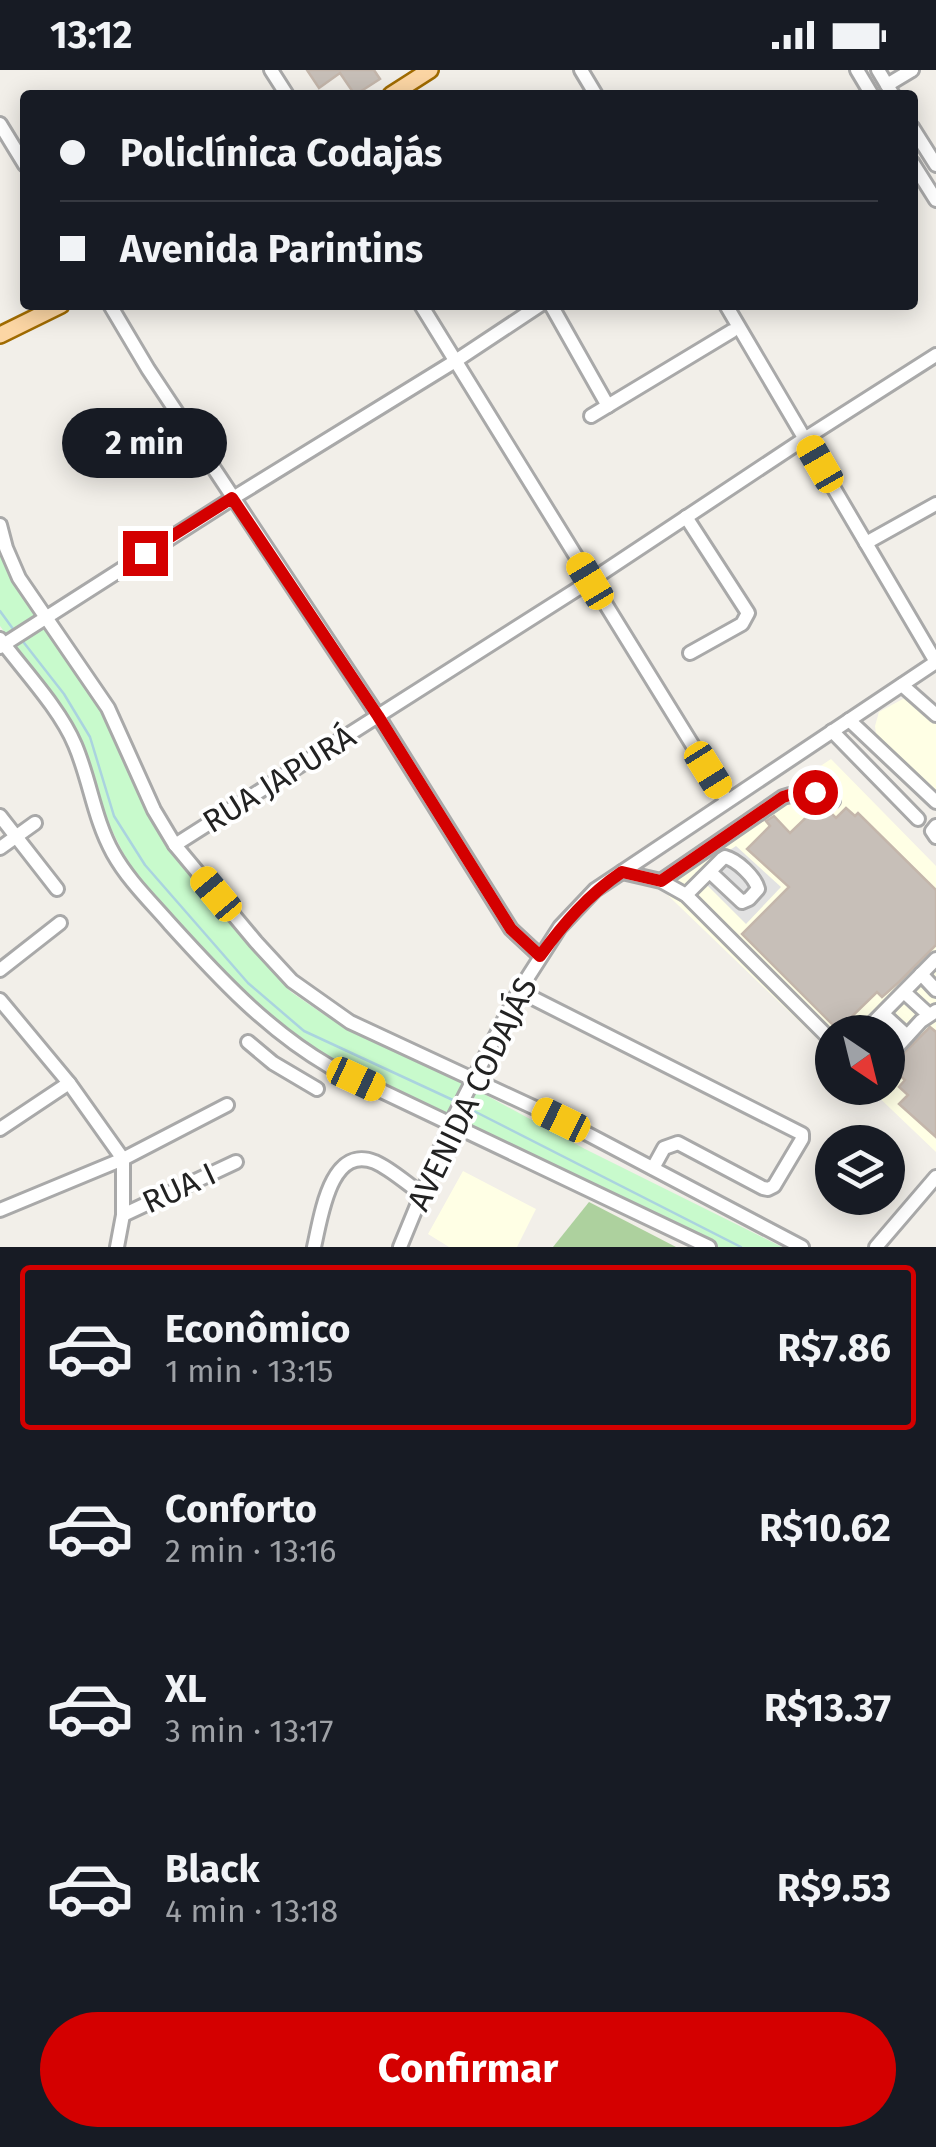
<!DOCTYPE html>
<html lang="pt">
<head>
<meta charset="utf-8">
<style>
  body { margin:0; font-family:"Fira Sans",sans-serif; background:#20242c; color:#f1f3f6; height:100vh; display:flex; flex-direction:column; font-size:38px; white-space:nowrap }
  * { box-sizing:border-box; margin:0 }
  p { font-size:32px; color:#9ea1a6 }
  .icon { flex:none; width:55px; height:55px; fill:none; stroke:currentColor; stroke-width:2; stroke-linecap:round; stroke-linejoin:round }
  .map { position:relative; height:1177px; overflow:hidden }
  .drawer { display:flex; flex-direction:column; background:#171b24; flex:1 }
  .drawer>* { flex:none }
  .top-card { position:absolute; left:20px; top:20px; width:898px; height:220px; border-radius:10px; box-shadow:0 5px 25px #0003; display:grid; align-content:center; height:220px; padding:0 40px; background:#171b24 }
  .needle { width:65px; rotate:145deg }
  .buttons { position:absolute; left:815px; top:945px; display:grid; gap:20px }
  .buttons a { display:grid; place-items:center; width:90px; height:90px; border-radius:50%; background:#171b24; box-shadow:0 5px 25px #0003; font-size:50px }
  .end { position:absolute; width:45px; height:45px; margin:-22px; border:12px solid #d40000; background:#fff; box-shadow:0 0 0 5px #fff }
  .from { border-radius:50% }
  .bubble { position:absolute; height:70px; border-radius:35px; background:#171b24; box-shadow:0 5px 25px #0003; font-size:32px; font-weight:700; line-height:70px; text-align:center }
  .car { position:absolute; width:30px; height:60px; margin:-30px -15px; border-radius:12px; box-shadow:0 0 8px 2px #0007; background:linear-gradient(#f5c518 24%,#345 0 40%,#f5c518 0 76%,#345 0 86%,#f5c518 0) }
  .top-card b { display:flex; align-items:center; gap:35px; height:95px; font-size:38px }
  .top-card b+b { border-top:2px solid #363941 }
  .top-card i { width:25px; height:25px; background:#f1f3f6 }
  ul { padding:18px 0 0; list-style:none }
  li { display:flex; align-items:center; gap:30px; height:165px; margin:0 20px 15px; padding:0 20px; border:5px solid transparent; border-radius:10px }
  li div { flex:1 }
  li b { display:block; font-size:38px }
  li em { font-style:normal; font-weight:700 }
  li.on { border-color:#d40000 }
  li>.icon { width:90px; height:90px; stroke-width:1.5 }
  .cta { display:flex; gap:20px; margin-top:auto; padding:20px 40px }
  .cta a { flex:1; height:115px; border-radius:60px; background:#d40000; color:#fff; font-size:40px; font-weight:700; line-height:115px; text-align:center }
  .status { display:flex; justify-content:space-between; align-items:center; height:70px; padding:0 50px; background:#171b24; direction:ltr }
  .status svg { height:28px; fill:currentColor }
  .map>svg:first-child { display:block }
  .education { fill:#ffffe5 }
  .forest { fill:#add19e }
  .park { fill:#c8facc }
  .parking { fill:#e2e2e2 }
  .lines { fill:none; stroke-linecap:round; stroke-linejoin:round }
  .stream { stroke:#aad3df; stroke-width:2.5 }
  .building { fill:#c7bfb8; stroke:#c4b6ab; stroke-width:2.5 }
  .minor-casing { stroke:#a9a9a9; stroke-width:18 }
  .major-casing { stroke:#a06b00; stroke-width:20 }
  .minor { stroke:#fff; stroke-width:12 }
  .major { stroke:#fcd6a4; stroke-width:15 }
  .route { stroke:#d40000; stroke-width:12 }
  .labels { text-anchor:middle; stroke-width:8; stroke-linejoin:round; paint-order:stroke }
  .street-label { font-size:32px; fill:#222; stroke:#fff }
</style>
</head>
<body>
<div class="status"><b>13:12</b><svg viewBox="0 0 49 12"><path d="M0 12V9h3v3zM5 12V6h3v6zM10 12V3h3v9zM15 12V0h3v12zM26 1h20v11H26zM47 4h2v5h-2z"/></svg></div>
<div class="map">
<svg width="936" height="1177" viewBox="0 0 936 1177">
  <rect width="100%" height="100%" fill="#f2efe9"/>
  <g class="education">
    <polygon points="910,625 936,648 936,729 876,664 875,656 879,642"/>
    <polygon points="831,689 936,796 936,1082 869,1018 888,1018 888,962 832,962 832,983 651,809"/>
    <polygon points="463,1101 536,1139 517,1177 449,1177 428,1164"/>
  </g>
  <polygon class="forest" points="589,1132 676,1177 553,1177"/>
  <polygon class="park" points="0,470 88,611 122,676 147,741 169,780 291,922 326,946 360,964 462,1012 585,1079 782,1177 705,1177 490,1064 444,1046 300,976 236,917 171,848 133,803 105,746 85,684 72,656 0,556"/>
  <polygon class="parking" points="736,776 781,817 746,854 695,803"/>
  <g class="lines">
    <g class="stream">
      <polyline points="0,541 16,563"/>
      <polyline points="21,569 64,624 90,667 114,746 145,795 248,913 304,961 455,1031"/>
      <polyline points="466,1037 741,1177"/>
    </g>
  </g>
  <g class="building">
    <polygon points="307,0 374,0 380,9 355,25 340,3 319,18"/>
    <polygon points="818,736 828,740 836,748 846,738 855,746 858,743 936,820 936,875 899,912 882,927 877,922 838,960 742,864 789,817 747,779 770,756 766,751 774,746 790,763"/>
    <polygon points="930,957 936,962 936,1067 899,1034 908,1025 899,1017 905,1010 890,997"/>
  </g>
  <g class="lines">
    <defs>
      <g id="minor">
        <polyline points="271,0 287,25"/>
        <polyline points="581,0 596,25"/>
        <polyline points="857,0 872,25"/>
        <polyline points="878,0 893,25"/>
        <polyline points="887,15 912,0"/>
        <polyline points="0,54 25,95"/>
        <polyline points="912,57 936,95"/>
        <polyline points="912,92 936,130"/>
        <polyline points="110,235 148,299 378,646 511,859 540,886"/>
        <polyline points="421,235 727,731"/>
        <polyline points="551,235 608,336"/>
        <polyline points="591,346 732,261"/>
        <polyline points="686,447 748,543 742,554 690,583"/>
        <polyline points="0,455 6,478 19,508 108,638 154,740 175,775 256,872 292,911 350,952 561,1050 802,1177"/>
        <polyline points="866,473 936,434"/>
        <path d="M0 569C24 601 60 639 75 675 90 710 94 749 113 783 128 810 150 831 170 854 218 907 267 960 329 996L709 1177"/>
        <polyline points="0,577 233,428 457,290 540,235"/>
        <polyline points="902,615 936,645"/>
        <polyline points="849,650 936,732"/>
        <polyline points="832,661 918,749"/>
        <polyline points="0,746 57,819"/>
        <polyline points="936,756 932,761 936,767"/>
        <polyline points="175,775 590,511 798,373 936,285"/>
        <polyline points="0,778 35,753"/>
        <polyline points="622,802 661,811 686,825 832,971"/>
        <path d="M661 811 783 727C802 721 814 722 833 731"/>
        <path d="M686 825 722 789 725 787C737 790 755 807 758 819L749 829 742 832 710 802"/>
        <polyline points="0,900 60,853"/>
        <polyline points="921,904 936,920"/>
        <polyline points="519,921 802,1064 802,1069 774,1116 768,1119 763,1118 678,1073 664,1078 653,1098"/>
        <polyline points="904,922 929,945"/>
        <polyline points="0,930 69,1013 123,1089 123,1145 117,1177"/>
        <polyline points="883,944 907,966"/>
        <polyline points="864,962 936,889"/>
        <polyline points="248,972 273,993 317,1019"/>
        <polyline points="888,987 921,951 936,941"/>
        <polyline points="0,1059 69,1013"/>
        <polyline points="0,1140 123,1089 227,1035"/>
        <polyline points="123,1145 236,1092"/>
        <path d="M314 1177C321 1147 330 1074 375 1092 391 1099 407 1114 422 1124"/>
        <polyline points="400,1177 451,1053 519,921 560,857 595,820 936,592 726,235"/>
        <polyline points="876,1177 936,1107"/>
      </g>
      <g id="major">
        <polyline points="391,25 430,0"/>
        <polyline points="0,265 61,235"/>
      </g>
    </defs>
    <use href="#minor" class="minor-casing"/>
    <use href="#major" class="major-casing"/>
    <use href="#minor" class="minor"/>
    <use href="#major" class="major"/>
  </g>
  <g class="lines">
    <path class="route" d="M145 483 232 428 378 646 511 859 540 886C564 853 588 825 622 802L661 811 783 727 799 722H815"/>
  </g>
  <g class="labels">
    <g class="street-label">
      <text transform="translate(279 709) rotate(-32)" y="11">RUA JAPURÁ</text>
      <text transform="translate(472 1024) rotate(-64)" y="11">AVENIDA CODAJÁS</text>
      <text transform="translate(179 1118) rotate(-25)" y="11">RUA I</text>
    </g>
  </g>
</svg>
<div class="buttons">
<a><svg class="needle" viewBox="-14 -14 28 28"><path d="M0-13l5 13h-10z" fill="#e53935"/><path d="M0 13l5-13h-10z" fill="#9ea1a6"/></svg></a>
<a><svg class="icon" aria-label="layers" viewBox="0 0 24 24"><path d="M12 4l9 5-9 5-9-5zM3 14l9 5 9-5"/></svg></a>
</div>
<i class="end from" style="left:815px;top:722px"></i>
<i class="end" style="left:145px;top:483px"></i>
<div class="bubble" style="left:62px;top:338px;width:165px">2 min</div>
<i class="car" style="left:820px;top:394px;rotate:330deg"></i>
<i class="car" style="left:590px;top:511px;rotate:329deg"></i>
<i class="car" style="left:708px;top:700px;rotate:148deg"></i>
<i class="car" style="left:216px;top:824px;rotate:320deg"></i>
<i class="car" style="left:356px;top:1009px;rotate:115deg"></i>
<i class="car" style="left:561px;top:1050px;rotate:296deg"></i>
<div class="top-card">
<b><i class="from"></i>Policlínica Codajás</b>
<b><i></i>Avenida Parintins</b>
</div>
</div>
<section class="drawer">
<ul>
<li class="on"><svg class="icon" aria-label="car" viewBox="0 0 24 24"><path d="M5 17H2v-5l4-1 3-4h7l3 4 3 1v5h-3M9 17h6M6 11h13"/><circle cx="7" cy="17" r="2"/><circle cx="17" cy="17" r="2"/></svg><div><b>Econômico</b><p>1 min · 13:15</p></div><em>R$7.86</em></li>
<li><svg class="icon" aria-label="car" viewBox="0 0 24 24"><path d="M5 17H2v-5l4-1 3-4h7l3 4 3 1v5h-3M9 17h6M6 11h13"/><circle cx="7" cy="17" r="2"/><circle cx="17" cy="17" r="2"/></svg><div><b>Conforto</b><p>2 min · 13:16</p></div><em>R$10.62</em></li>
<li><svg class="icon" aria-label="car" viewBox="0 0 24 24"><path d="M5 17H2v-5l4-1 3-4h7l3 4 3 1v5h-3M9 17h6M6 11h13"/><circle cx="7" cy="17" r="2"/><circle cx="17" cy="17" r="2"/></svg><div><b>XL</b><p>3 min · 13:17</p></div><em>R$13.37</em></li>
<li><svg class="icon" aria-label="car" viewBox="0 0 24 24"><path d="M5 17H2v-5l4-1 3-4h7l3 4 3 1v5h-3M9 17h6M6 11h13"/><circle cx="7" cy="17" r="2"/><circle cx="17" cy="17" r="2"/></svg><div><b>Black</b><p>4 min · 13:18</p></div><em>R$9.53</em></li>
</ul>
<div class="cta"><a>Confirmar</a></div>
</section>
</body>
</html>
